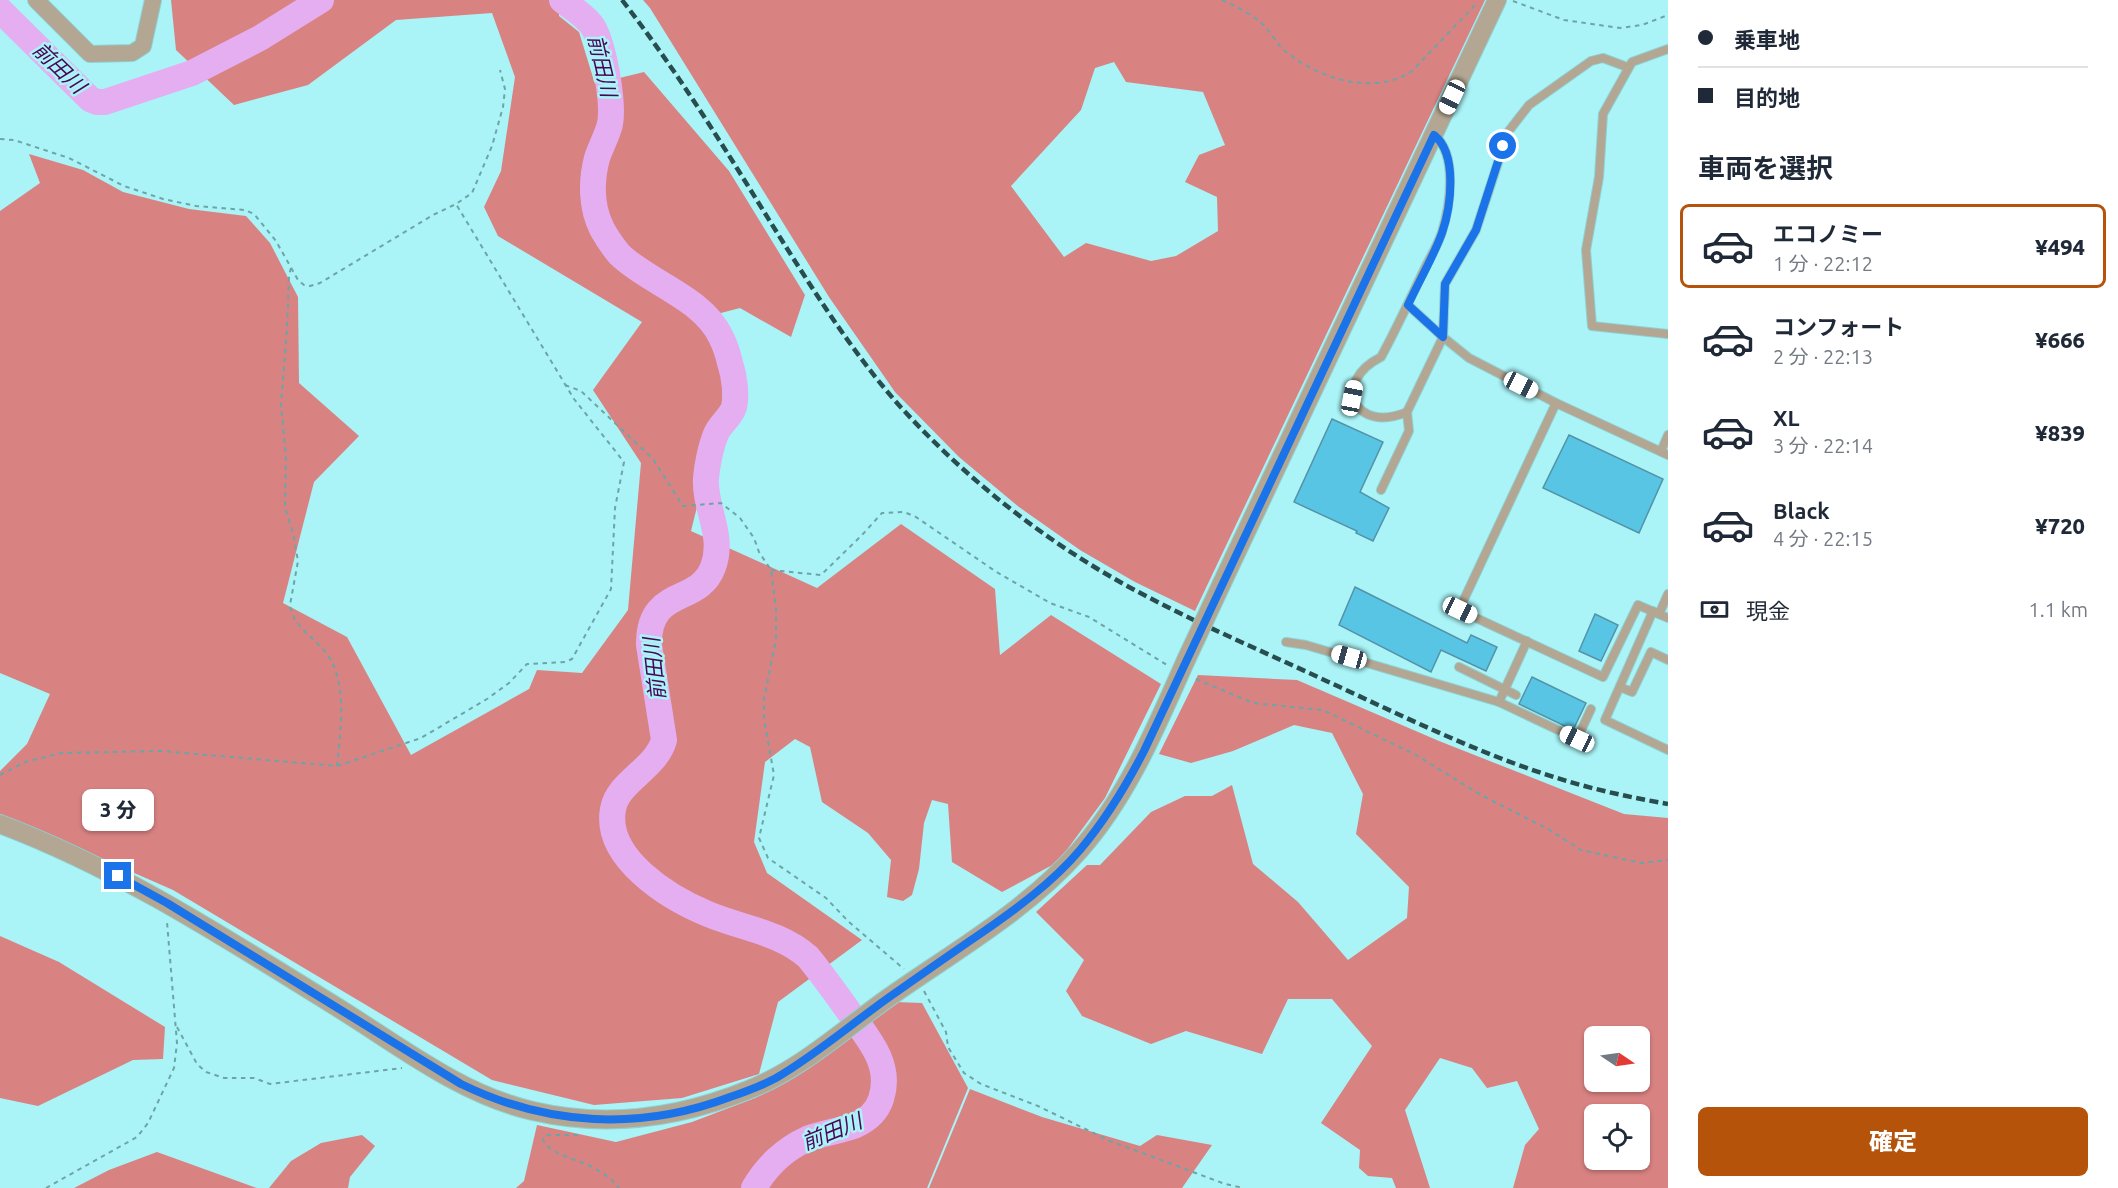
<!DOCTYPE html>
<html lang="ja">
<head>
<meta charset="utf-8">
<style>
  body { margin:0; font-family:Ubuntu,"Noto Sans JP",sans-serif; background:#f2f2f3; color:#1f2937; height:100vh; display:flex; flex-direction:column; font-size:22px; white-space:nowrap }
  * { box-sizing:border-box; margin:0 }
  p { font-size:20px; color:#747a83 }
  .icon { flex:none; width:33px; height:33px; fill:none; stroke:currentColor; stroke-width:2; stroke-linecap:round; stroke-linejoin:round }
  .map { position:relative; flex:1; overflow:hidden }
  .sheet { display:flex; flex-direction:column; background:#fff; width:450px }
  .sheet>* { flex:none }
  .guide { display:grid; align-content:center; height:132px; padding:0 30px; background:#fff }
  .needle { width:39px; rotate:103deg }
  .controls { position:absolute; left:1584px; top:1026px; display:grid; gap:12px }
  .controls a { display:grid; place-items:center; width:66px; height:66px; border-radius:9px; background:#fff; box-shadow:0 2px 4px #0004; font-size:30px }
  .end { position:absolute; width:27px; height:27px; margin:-14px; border:8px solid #1a73e8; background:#fff; box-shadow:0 0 0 3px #fff }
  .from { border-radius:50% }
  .bubble { position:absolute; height:42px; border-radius:9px; background:#fff; box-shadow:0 2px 4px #0004; font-size:20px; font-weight:800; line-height:42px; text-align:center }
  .car { position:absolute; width:18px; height:36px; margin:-18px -9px; border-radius:8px; box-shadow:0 0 4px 2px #0007; background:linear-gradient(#fff 24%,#345 0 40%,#fff 0 76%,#345 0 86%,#fff 0) }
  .guide b { display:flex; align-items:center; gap:21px; height:57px; font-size:22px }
  .guide b+b { border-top:2px solid #e0e1e3 }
  .guide i { width:15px; height:15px; background:#1f2937 }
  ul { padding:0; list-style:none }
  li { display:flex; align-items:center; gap:18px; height:84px; margin:0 12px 9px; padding:0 18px; border:3px solid transparent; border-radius:9px }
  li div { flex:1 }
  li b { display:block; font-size:22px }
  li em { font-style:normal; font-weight:800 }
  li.current { border-color:#b45309 }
  li>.icon { width:54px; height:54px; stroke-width:1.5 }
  h2 { padding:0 30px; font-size:27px; line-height:72px }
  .pay { display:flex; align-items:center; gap:15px; height:66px; padding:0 30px; font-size:22px }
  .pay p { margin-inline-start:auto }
  .action { display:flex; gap:12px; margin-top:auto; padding:12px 30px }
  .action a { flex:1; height:69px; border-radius:9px; background:#b45309; color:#fff; font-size:24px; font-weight:800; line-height:69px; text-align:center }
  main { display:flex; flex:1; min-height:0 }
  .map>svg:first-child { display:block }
  .forest { fill:#d98282; fill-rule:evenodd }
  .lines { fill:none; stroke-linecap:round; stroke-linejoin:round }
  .river { stroke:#e4aef1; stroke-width:26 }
  .building { fill:#59c5e5; stroke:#5493a7; stroke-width:1.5 }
  .service-casing { stroke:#8fd0d3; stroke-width:10 }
  .minor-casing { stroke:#8fd0d3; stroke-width:18 }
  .tertiary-casing { stroke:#8fd0d3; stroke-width:20 }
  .path { stroke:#6da5a7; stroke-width:2; stroke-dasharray:4.5 4.5; stroke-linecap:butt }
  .service { stroke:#b3a692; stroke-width:8 }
  .minor { stroke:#b3a692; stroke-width:16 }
  .tertiary { stroke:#b3a692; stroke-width:18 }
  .rail { stroke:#284d4f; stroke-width:4.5; stroke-dasharray:9 4.5; stroke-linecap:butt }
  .tertiary-bridge-casing { stroke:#8fd0d3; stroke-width:20; stroke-linecap:butt }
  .tertiary-bridge { stroke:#b3a692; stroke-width:18 }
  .route { stroke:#1a73e8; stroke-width:8 }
  .labels { text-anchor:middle; stroke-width:5; stroke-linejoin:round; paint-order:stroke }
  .water-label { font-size:21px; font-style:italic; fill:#4a0558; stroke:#aaf3f6 }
</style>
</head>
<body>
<main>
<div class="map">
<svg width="1668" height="1188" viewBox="0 0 1668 1188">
  <rect width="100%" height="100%" fill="#aaf3f6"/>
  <g class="forest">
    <polygon points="171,0 559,0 559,16 579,32 595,84 644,72 729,171 805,295 791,337 740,308 717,314 723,402 691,531 817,588 901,524 995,589 1000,655 1051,615 1161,684 1105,798 1058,862 1002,892 952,862 948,804 932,800 924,823 919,869 912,895 903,901 887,897 891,860 868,833 822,802 810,747 795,739 765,762 754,842 767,873 862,940 778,1002 759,1074 682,1098 594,1105 492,1080 173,890 0,814 0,771 27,744 50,694 0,673 0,211 40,183 29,154 83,170 123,192 189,209 246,216 270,243 298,297 299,383 359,436 314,482 283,603 347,637 411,755 529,689 537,670 582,673 628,610 641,463 593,390 642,322 498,236 484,207 501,171 515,77 492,13 396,20 308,85 234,105 176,50"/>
    <path d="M643 0H1485L1195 611 1135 582 1080 550 1019 507 959 457 895 392 829 297 650 8ZM1114 62 1126 82 1203 92 1225 145 1199 155 1185 182 1217 197 1218 231 1176 256 1151 261 1086 243 1064 257 1011 186 1081 110 1095 68Z"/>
    <path d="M1198 675 1297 680 1439 741 1624 814 1668 818V1188H1513L1525 1145 1539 1129 1517 1081 1487 1088 1472 1068 1440 1058 1405 1110 1430 1188H1396L1392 1178 1368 1176 1359 1168 1360 1150 1321 1123 1372 1046 1332 999H1288L1262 1054 1186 1031 1151 1044 1082 1016 1066 991 1084 960 1036 912 1087 865H1100L1151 812 1185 796H1212L1232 785 1253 864 1298 902 1348 960 1407 918 1409 887 1356 834 1363 794 1332 733 1294 725 1233 751 1191 763 1159 754ZM1594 1036H1640V1082H1594ZM1594 1114H1640V1160H1594Z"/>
    <polygon points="0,936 59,962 165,1027 163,1059 133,1060 38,1106 0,1098"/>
    <polygon points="896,1002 922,1003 968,1088 927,1188 516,1188 524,1181 537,1125 616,1142 692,1122 755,1098 825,1057"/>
    <polygon points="970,1089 1042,1117 1140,1146 1157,1135 1212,1145 1182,1188 929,1188"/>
    <polygon points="362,1135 375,1146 350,1177 348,1188 269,1188 291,1161 321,1143"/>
    <polygon points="157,1152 257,1188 74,1188 109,1170"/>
  </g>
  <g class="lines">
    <g class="river">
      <path d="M562 0C572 8 586 16 593 27 604 46 614 103 610 124 607 136 601 146 597 158 591 181 591 207 602 229 607 238 613 247 620 255 649 283 703 298 721 337 725 345 728 354 730 363 734 375 737 394 734 407 731 417 720 424 716 434 711 446 707 465 706 478 704 508 725 536 713 567 699 606 648 586 649 645L664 740C656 769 618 781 613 809 604 858 669 898 708 914 741 928 780 932 808 957 822 974 834 991 847 1009 866 1036 893 1063 881 1099 877 1111 867 1120 856 1125 840 1131 823 1133 807 1139 785 1149 766 1167 754 1188"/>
      <polyline points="0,10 90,99 97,102 105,102 192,73 260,38 321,0"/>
    </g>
  </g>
  <g class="building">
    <polygon points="1332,419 1383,442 1360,492 1389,508 1373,541 1356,533 1357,531 1294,502"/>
    <polygon points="1569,435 1663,479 1639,533 1543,488"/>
    <polygon points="1355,587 1467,643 1471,635 1497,647 1486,671 1441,650 1431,672 1339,625"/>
    <polygon points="1595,614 1618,625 1601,661 1579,651"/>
    <polygon points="1532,677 1586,703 1573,730 1519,704"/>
  </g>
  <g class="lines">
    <defs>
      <g id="service">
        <polyline points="1668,49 1632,62 1603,114 1599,177 1586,250 1592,326 1668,334"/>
        <polyline points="1627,67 1603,58 1591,61 1529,105 1508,132 1476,230 1445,284 1443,337 1469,358 1556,403 1668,455"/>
        <path d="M1408 305 1443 337 1407 412C1355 434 1330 383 1381 357 1397 328 1410 299 1424 270 1430 257 1438 245 1442 232 1450 206 1458 154 1434 135"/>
        <polyline points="1556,403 1459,610 1603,677 1638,605 1668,618"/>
        <polyline points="1661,451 1668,435"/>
        <polyline points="1381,490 1409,431 1407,412"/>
        <polyline points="1653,611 1605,720 1668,750"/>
        <polyline points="1659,614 1668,594"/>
        <polyline points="1286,642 1306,645 1499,702 1577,739 1591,709"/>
        <polyline points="1459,667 1516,695"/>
        <polyline points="1620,687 1632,692 1651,652 1668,660"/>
        <polyline points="1499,702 1527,641"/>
      </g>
      <polyline id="minor" points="36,0 90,54 132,53 143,46 153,0"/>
      <g id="tertiary">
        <polyline points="1222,583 1497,0"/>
        <path d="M0 824C122 870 230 941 340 1009 401 1047 462 1095 533 1111 606 1128 679 1118 748 1090 800 1070 843 1030 888 998 953 952 1026 911 1079 851 1128 796 1156 727 1186 660"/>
      </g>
    </defs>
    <use href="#service" class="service-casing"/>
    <use href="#minor" class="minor-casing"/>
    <use href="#tertiary" class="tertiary-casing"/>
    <g class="path">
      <path d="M1222 0C1235 6 1248 12 1259 21 1269 29 1274 40 1283 49 1315 78 1374 97 1412 71L1476 4"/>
      <polyline points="1513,1 1564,20 1620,28 1642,25 1668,15"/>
      <polyline points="0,139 14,140 69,158 124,186 163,199 196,206 245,210 254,214 276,241 298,280 304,285 310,286 320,283 433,215 456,204 472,193 492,146 503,107 505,89 500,70"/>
      <path d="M291 268 289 276 287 328 281 405 286 457 285 507 293 533 298 561 290 605C293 629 320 640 331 660 347 691 340 733 337 766"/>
      <polyline points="565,385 581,391 653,459 683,506 721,503 740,518 754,538 759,552 771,570 776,609 776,639 764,699 764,719 774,775 759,838 768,858 826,898 849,922 904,969"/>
      <polyline points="771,570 821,575 862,535 882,513 904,512 916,517 995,571 1050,603 1089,617 1167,665"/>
      <polyline points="1196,679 1253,703 1323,710 1416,755 1481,795 1548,829 1581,850 1641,863 1668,860"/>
      <polyline points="0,775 25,762 62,753 161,751 337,766 421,738 487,699 509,683 527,664 565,662 572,659 611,589 615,508 624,462 574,399 456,204"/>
      <polyline points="924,991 946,1032 948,1047 964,1073 981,1084 1038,1106 1110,1141 1225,1184 1244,1188"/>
      <polyline points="177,1027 197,1064 206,1072 224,1078 254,1078 270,1084 402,1068"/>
      <path d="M578 1135H547L543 1139C547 1154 580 1160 592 1167 602 1172 612 1179 619 1188"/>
      <polyline points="46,1188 137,1137 148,1123 174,1068 177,1043 167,922"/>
    </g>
    <use href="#service" class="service"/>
    <use href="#minor" class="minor"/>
    <use href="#tertiary" class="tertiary"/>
    <path class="rail" d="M622 0C677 71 724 147 771 223 810 285 849 348 897 403 967 481 1053 548 1146 596 1203 626 1262 651 1320 678 1401 715 1482 756 1567 781 1600 791 1634 798 1668 804"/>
    <defs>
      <polyline id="tertiary-bridge" points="1186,660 1222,583"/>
    </defs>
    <use href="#tertiary-bridge" class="tertiary-bridge-casing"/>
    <use href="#tertiary-bridge" class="tertiary-bridge"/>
  </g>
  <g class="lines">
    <path class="route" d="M118 876 167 903 461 1084C547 1126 640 1131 730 1097 745 1092 761 1086 776 1078 819 1053 857 1019 898 991 925 972 952 953 980 934 1016 909 1052 883 1080 850 1106 819 1126 786 1144 751L1434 135C1458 154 1451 207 1442 233 1433 258 1419 281 1408 305L1443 337 1445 284 1476 230 1503 146"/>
  </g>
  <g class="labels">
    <g class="water-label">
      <text transform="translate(602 66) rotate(77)" y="7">前田川</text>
      <text transform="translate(59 68) rotate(44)" y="7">前田川</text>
      <text transform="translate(655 669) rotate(-96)" y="7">前田川</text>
      <text transform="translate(832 1132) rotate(-22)" y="7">前田川</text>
    </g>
  </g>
</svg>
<div class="controls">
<a><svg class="needle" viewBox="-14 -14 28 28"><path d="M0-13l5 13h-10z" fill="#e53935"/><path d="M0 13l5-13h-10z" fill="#747a83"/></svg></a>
<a><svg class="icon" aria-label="locate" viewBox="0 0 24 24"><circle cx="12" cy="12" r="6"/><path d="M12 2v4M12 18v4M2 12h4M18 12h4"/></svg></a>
</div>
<i class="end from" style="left:1503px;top:146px"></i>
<i class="end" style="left:118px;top:876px"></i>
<div class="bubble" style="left:82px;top:789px;width:72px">3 分</div>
<i class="car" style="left:1452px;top:97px;rotate:205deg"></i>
<i class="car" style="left:1521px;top:385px;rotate:117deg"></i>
<i class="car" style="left:1352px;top:398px;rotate:11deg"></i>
<i class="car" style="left:1460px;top:610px;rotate:115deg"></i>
<i class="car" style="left:1349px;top:657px;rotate:286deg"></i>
<i class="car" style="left:1577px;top:739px;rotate:295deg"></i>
</div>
<section class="sheet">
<div class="guide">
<b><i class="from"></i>乗車地</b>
<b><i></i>目的地</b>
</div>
<h2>車両を選択</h2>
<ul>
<li class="current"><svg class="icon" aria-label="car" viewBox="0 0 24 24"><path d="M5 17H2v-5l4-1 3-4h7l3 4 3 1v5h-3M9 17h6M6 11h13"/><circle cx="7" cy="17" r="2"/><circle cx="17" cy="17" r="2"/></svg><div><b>エコノミー</b><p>1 分 · 22:12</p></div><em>¥494</em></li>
<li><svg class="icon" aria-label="car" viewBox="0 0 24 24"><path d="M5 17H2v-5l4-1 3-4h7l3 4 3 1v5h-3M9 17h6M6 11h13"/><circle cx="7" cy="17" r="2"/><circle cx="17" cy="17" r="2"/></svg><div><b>コンフォート</b><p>2 分 · 22:13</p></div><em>¥666</em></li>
<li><svg class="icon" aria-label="car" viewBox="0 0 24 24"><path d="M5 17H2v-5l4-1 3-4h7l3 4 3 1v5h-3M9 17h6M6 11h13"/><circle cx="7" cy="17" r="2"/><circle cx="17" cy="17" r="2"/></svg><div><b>XL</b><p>3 分 · 22:14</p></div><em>¥839</em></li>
<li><svg class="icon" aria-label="car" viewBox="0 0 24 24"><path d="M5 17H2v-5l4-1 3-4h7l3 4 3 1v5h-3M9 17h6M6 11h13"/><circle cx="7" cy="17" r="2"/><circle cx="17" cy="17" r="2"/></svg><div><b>Black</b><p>4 分 · 22:15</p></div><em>¥720</em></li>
</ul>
<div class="pay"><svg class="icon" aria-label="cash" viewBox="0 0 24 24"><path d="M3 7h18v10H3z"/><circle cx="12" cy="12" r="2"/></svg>現金<p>1.1 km</p></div>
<div class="action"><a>確定</a></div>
</section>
</main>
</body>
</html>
